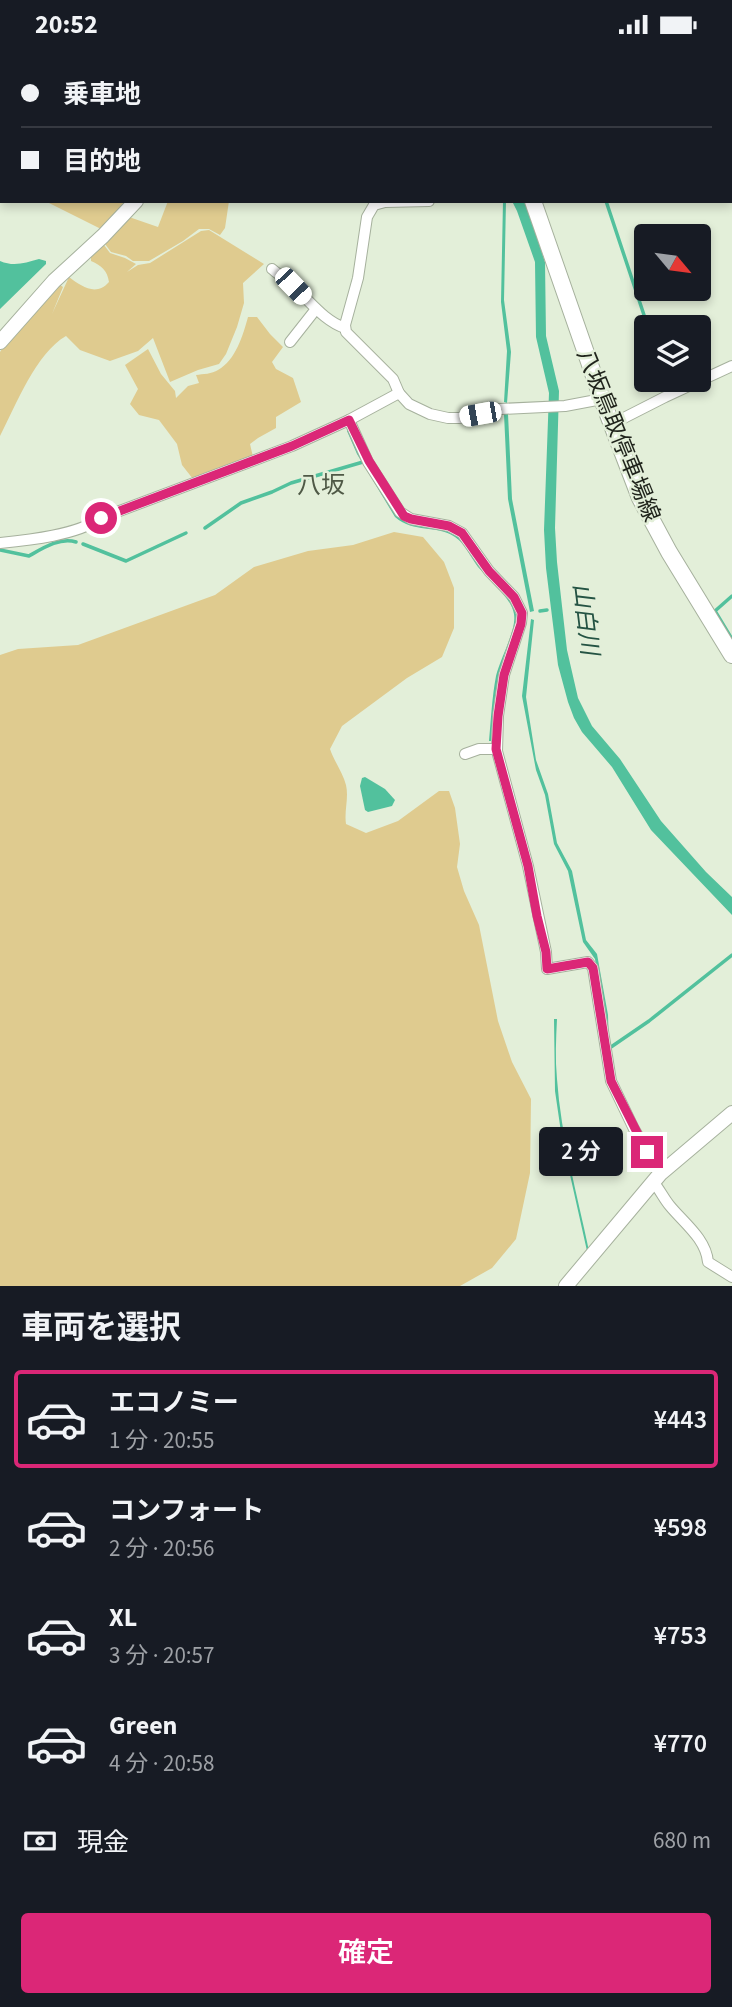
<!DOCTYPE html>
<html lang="ja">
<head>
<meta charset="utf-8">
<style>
  body { margin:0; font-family:"Source Sans 3","Noto Sans JP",sans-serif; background:#242831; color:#f1f3f6; height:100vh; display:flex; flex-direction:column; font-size:26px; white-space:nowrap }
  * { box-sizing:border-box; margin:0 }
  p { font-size:23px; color:#9ea1a6 }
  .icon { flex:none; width:38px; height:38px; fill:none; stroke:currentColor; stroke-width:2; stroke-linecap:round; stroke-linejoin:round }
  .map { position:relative; height:1237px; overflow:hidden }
  .side { display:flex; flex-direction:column; background:#171b24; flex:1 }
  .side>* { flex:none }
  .top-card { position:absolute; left:0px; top:0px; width:733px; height:154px; box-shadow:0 4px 10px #0003; display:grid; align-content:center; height:154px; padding:0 21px; background:#171b24 }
  .needle { width:46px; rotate:119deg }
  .fabs { position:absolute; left:634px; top:175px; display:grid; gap:14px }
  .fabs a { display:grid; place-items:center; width:77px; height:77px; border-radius:7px; background:#171b24; box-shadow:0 4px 10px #0003; font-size:35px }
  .end { position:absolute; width:32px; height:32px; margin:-16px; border:9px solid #db2777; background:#fff; box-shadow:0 0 0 4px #fff }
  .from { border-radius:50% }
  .bubble { position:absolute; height:49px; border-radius:7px; background:#171b24; box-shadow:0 4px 10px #0003; font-size:23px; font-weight:600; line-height:49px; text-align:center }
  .car { position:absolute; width:21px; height:42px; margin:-21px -10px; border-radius:9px; box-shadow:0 0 5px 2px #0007; background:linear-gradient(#fff 24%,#345 0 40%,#fff 0 76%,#345 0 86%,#fff 0) }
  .top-card b { display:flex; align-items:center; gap:24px; height:66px; font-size:26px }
  .top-card b+b { border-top:2px solid #363941 }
  .top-card i { width:18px; height:18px; background:#f1f3f6 }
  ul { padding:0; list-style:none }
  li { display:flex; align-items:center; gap:21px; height:98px; margin:0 14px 10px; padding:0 7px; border:4px solid transparent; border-radius:7px }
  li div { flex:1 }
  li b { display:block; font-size:26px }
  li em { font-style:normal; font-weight:600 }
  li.selected { border-color:#db2777 }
  li>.icon { width:63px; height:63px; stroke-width:1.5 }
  h2 { padding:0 21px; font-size:32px; line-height:84px }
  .pay { display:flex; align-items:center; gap:18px; height:77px; padding:0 21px; font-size:26px }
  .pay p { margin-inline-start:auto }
  .action { display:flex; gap:14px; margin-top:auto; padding:14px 21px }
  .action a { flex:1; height:80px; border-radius:7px; background:#db2777; color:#fff; font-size:28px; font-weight:600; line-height:80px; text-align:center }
  .status { display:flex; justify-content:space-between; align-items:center; height:49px; padding:0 35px; background:#171b24; direction:ltr }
  .status svg { height:19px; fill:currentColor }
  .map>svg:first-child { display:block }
  .green { fill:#dfcb8f }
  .water { fill:#52c19d }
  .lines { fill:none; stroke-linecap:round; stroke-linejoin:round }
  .stream { stroke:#52c19d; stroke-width:3.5 }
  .minor-casing { stroke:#a6b19d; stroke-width:12 }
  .tertiary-casing { stroke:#a6b19d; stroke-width:16 }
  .secondary-casing { stroke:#a6b19d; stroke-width:18 }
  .minor { stroke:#fff; stroke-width:10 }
  .tertiary { stroke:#fff; stroke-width:14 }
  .secondary { stroke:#fff; stroke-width:16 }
  .route { stroke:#db2777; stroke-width:9 }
  .labels { text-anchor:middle; stroke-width:5; stroke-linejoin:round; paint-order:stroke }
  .street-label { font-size:23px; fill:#1f231b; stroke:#e3efd9 }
  .neighbourhood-label { font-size:24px; fill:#4f5946; stroke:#e3efd9 }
  .water-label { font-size:24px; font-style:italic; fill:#245343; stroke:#e3efd9 }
</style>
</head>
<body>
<div class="status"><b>20:52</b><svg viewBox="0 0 49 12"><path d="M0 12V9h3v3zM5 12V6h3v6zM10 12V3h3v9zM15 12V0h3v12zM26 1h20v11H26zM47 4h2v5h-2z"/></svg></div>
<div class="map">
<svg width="732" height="1237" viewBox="0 0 732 1237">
  <rect width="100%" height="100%" fill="#e3efd9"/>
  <g class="green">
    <polygon points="0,0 187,0 186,2 2,2 2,130 0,129"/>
    <polygon points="45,152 125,152 101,180"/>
    <polygon points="168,152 229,152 225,179 220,186 209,180 199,180 183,192 149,212 133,212 126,207 111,203 105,195 129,168 158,178"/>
    <path d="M209 181 264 215 243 234 244 254 237 278 226 305 219 315 198 321 170 333 153 289 138 302 110 312 80 301 66 287C36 304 16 356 0 387V303L11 286 60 236 63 238 52 265 69 228C81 237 96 248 109 233 107 221 102 217 91 212V208L104 196 110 204 125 209 136 215 127 223 138 216 150 214 201 182Z"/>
    <path d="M248 268H257L270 285 283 298 272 313 276 320 293 329 301 353 276 368V379L258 389 250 395 253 408 193 430 182 416 177 395 159 371 139 366 130 355 138 340 125 316 148 300 161 325 175 342 176 349 188 337 199 334 196 326C203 325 212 325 218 321 236 311 243 286 248 268Z"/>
    <path d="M394 483 423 488 444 513 454 539V579L442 608 407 629 342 677 330 700C334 712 343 724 346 736 349 749 344 762 346 775L366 784 398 772 439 742H449L455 759 460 795 457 818 464 842 479 876 498 972 512 1013 531 1050 530 1124 516 1190 492 1219 460 1237H0V606L18 600 78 596 215 546 254 518 308 502 353 496Z"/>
  </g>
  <g class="water">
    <polygon points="503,152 506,152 504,251 511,303 507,354 504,353 507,302 501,253"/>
    <polygon points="512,152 525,152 545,213 546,287 559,342 555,479 557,513 567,601 578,649 592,677 620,710 661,772 706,823 732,848 732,866 651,781 612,718 582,683 574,669 568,653 558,616 546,519 544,481 549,344 536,288 535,213 517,162"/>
    <path d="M39 210 46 212V215L0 260V212C14 218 25 214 39 210Z"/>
    <polygon points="504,365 508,365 512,450 534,562 530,563 508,450"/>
    <path d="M348 381 397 467C415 483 439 472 457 486 466 494 471 507 479 516 490 530 510 544 515 562 519 572 513 583 509 593 497 624 493 658 491 692H489C491 671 492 648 496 627 500 610 517 580 514 565 512 550 489 530 478 518 471 509 465 494 455 488 435 475 415 485 395 468L357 405 347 382Z"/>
    <polygon points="531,570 534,571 526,648 536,711 548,745 557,794 572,822 586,891 597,905 608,966 609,1000 595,910 583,893 568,822 554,795 545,746 536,721 522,647"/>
    <polygon points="365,728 385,740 395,751 392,757 368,763 365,761 360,737 362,729"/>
    <path d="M554 970H557C556 990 555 1010 557 1030 561 1088 577 1145 589 1202H587L562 1090 555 1042Z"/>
  </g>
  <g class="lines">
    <g class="stream">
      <polyline points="320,2 320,0"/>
      <polyline points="732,145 732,147"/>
      <polyline points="606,152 648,278"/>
      <polyline points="205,479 241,454 272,443 291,434 363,413"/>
      <polyline points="83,495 126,512 186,484"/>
      <path d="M0 501 29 507C43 499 60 488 76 493"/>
      <polyline points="732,547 715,562 732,590"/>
      <polyline points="540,562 547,561"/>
      <polyline points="611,998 649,972 732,906"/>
    </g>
    <defs>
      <g id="minor">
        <polyline points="538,2 541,0"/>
        <polyline points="429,152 385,153 374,156 367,168 358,229 345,276 346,283 393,330 399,344 409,355 430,365 448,369 459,369 500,360 565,357 602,350"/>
        <path d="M272 220C279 226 287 231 294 238 310 252 324 272 345 279"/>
        <polyline points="290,293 316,260"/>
        <polyline points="349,371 368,413 400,463 411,470 449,477 462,484 489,522 514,548 522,564 521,574 504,626 498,667 497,702 528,817 546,903 547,920 588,913 593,919 611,1032 634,1080 660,1125"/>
        <polyline points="612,375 665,348 732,317"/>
        <path d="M0 494C30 491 77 486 101 469L292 397 349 371 399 344"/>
        <polyline points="465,705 479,700 497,700"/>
        <path d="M654 1134C660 1141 664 1150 670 1157 684 1174 706 1190 708 1213L732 1228"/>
      </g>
      <g id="tertiary">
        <polyline points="200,2 200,0"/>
        <polyline points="0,293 54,232 103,187 136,152"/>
        <polyline points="566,1237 660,1125 732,1064"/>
      </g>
      <g id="secondary">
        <polyline points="480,0 480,2"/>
        <polyline points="533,152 602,350 640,449 669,503 732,606"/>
      </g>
    </defs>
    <use href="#minor" class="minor-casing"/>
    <use href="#tertiary" class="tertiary-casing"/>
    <use href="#secondary" class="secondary-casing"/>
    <use href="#minor" class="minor"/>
    <use href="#tertiary" class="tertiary"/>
    <use href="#secondary" class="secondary"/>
  </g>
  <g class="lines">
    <polyline class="route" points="101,469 292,397 349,371 369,412 404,467 411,470 449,477 462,484 489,522 514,548 522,564 521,575 504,626 498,667 496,700 528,817 537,867 546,903 547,920 588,913 593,919 611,1032 647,1103"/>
  </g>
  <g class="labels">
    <g class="street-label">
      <text transform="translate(619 386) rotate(68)" y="8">八坂鳥取停車場線</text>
    </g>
    <g class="neighbourhood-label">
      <text x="321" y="444">八坂</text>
    </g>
    <g class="water-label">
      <text transform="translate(586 570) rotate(83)" y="8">山白川</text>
    </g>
  </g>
</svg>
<div class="fabs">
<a><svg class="needle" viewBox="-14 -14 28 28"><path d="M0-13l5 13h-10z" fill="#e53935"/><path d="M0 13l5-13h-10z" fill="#9ea1a6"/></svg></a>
<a><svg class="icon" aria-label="layers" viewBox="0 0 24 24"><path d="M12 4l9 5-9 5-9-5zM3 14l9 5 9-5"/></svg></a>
</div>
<i class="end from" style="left:101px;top:469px"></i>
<i class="end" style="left:647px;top:1103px"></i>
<div class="bubble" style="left:539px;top:1078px;width:84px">2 分</div>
<i class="car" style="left:293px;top:237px;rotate:136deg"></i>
<i class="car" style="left:480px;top:365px;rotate:260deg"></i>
<div class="top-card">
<b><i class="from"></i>乗車地</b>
<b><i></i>目的地</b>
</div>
</div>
<section class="side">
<h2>車両を選択</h2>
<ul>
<li class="selected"><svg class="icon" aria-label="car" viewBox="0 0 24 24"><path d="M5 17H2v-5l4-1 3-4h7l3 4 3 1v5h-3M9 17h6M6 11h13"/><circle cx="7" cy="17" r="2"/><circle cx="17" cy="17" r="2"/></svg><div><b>エコノミー</b><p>1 分 · 20:55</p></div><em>¥443</em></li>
<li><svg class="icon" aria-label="car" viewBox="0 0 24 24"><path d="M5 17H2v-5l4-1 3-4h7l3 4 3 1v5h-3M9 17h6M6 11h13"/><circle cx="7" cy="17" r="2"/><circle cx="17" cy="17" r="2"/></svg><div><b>コンフォート</b><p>2 分 · 20:56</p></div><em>¥598</em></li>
<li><svg class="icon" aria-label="car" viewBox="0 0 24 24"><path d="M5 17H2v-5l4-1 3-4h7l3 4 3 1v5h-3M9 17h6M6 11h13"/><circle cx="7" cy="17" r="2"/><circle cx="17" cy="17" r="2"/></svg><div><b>XL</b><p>3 分 · 20:57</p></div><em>¥753</em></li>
<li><svg class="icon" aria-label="car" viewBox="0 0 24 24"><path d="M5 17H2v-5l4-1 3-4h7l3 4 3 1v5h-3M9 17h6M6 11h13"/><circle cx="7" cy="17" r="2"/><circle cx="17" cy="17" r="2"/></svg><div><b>Green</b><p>4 分 · 20:58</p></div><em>¥770</em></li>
</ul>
<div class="pay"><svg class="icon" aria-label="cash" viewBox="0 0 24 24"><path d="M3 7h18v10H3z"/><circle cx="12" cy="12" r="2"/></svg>現金<p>680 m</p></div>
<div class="action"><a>確定</a></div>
</section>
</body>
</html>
